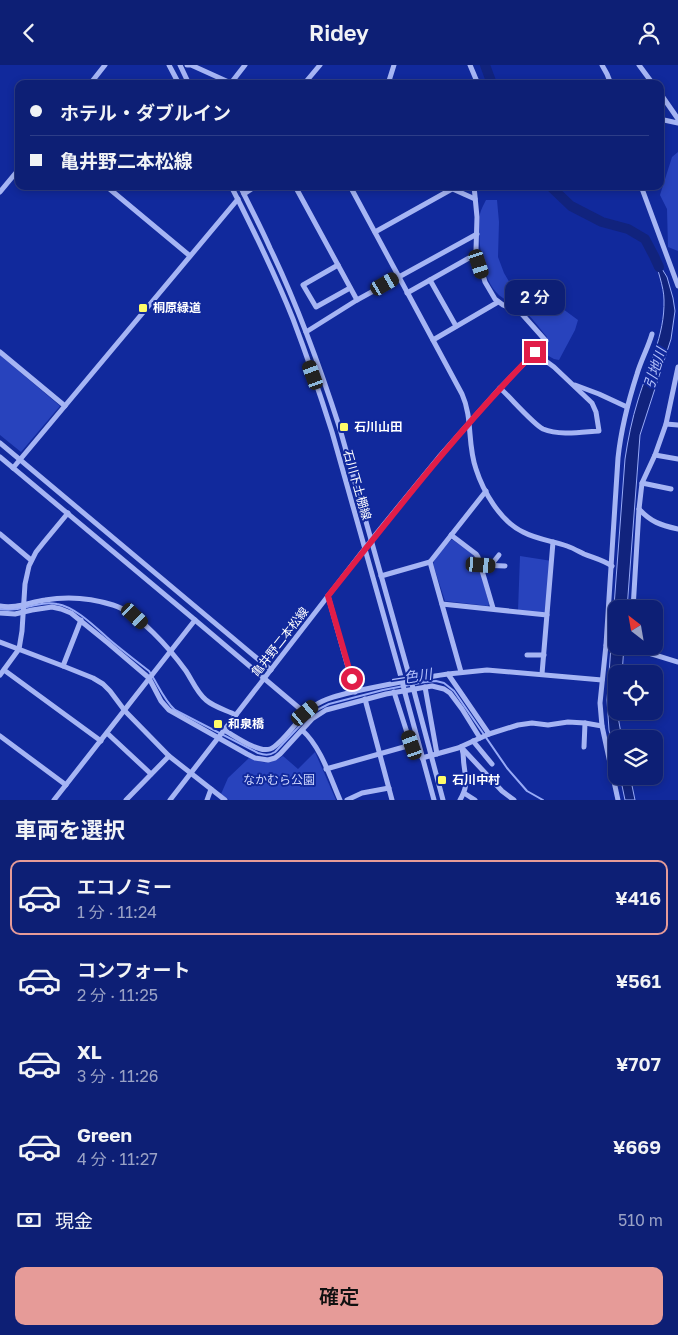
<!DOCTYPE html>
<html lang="ja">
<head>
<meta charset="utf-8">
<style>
  body { margin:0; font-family:"Golos Text","Noto Sans JP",sans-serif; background:#1b2c7d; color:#f1f3f6; height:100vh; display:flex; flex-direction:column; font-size:19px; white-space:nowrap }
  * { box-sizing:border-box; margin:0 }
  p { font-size:16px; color:#9aa2c5 }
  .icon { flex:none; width:28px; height:28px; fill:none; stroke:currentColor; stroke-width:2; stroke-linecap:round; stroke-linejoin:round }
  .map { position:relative; height:735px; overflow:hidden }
  .side { display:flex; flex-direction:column; background:#0d1f75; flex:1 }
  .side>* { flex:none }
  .banner { position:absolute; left:15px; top:15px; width:649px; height:110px; border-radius:10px; box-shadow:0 2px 8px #0003,0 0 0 1px #2d3d87; display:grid; align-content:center; height:110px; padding:0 15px; background:#0d1f75 }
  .needle { width:32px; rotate:329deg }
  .tools { position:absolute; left:608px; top:535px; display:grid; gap:10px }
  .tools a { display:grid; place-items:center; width:55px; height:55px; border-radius:10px; background:#0d1f75; box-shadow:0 2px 8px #0003,0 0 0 1px #2d3d87; font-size:25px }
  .end { position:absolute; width:22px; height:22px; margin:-11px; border:6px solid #e11d48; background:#fff; box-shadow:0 0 0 2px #fff }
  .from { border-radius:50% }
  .bubble { position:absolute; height:35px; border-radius:10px; background:#0d1f75; box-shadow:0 2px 8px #0003,0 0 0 1px #2d3d87; font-size:16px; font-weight:600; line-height:35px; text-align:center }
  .car { position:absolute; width:15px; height:30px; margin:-15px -8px; border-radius:6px; box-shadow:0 0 4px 1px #0007; background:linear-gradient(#222 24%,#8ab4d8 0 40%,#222 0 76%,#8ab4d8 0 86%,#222 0) }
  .banner b { display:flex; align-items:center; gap:18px; height:48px; font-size:19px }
  .banner b+b { border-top:1px solid #2d3d87 }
  .banner i { width:12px; height:12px; background:#f1f3f6 }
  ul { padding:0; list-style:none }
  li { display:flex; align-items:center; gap:15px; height:75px; margin:0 10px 8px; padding:0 5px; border:2px solid transparent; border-radius:10px }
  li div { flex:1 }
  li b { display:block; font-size:19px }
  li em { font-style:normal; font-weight:600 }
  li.active { border-color:#e69b98 }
  li>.icon { width:45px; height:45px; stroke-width:1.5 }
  h2 { padding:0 15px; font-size:22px; line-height:60px }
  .pay { display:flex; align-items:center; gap:12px; height:55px; padding:0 15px; font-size:19px }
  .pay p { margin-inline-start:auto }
  .action { display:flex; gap:10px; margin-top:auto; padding:10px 15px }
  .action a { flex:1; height:58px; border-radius:10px; background:#e69b98; color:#111; font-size:20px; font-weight:600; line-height:58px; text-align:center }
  header { display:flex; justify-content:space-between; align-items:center; height:65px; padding:0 15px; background:#0d1f75; font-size:22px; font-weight:600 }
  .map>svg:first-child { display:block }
  .green { fill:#2843bd }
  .water { fill:#11237d; stroke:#98abf8 }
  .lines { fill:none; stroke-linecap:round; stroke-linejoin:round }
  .stream { stroke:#98abf8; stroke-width:2 }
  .river { stroke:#11237d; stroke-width:10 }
  .minor { stroke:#a6b5f4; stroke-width:5 }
  .minor-bridge { stroke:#a6b5f4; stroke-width:5 }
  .route { stroke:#e11d48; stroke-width:6 }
  .poi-dot { fill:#fffb69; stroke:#11299c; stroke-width:2 }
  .labels { text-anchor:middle; stroke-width:4; stroke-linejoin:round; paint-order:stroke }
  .poi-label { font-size:12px; font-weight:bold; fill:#fff; stroke:#11299c; text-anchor:start }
  .street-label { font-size:12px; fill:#fff; stroke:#11299c }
  .park-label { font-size:12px; fill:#cfd7fe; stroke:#11299c }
  .water-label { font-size:14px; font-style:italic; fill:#b3c0fb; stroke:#11299c }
</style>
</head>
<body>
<header><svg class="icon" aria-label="back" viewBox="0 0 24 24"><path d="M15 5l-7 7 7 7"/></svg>Ridey<svg class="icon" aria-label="person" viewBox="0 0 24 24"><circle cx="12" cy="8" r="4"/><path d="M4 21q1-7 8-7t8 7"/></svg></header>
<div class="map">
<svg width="678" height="735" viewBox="0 0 678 735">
  <rect width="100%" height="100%" fill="#11299c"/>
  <g class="green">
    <polygon points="678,87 678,186 668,182 667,144 660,130 672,92"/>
    <path d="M486 135H497L499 157 498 192 504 208 511 220 524 229 537 225 578 255 575 265 559 295 554 294 543 288 547 272C540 264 530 249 521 244 513 238 503 235 496 227 481 211 477 170 480 149 481 144 484 139 486 135Z"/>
    <polygon points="0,290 60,341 21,387 0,370"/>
    <polygon points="451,475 453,475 474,490 477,494 489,539 488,541 445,536 433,499 436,492"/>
    <polygon points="520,491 552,496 547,550 518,546"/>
    <path d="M315 687 336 735H229L221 729 228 713 249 693C264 698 269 700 283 691L298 704Z"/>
  </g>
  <g class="water">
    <path d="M654 191 667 212 673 233 675 246 671 274 640 370 627 544H616V581H624L622 609H616V646H617L622 674H616V696L609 665 607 635 625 394C628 374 632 354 638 335 648 302 665 270 664 235 664 222 657 204 654 191Z"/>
    <polygon points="620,711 630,711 635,735 625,735"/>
  </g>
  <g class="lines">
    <path class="stream" d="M0 544C20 548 38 535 57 539 76 542 96 563 110 575 123 586 136 596 149 606 158 619 163 634 175 645L258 688C264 690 269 691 275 687L309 651 315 646 329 639 383 625 425 617 436 616 444 618 454 626 507 703 527 726 543 735"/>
    <g class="river">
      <polyline points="485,0 492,19"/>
      <polyline points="550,121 571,141 602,157 628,164 645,174 654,191 659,202"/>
    </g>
    <g class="minor">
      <polyline points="169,0 179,19"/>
      <polyline points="180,0 189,19"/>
      <polyline points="187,0 191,0 233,19"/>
      <polyline points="470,0 478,19"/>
      <polyline points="602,0 607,9 611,19"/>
      <polyline points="639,0 653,19"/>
      <polyline points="231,18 245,0"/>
      <polyline points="90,19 105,0"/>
      <polyline points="304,19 320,0"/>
      <polyline points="388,19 394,0"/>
      <polyline points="660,28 678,54"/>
      <polyline points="660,52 664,55 678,58"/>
      <polyline points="106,121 190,191"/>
      <path d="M231 121C253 164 275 209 293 254 307 291 320 329 332 367L401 612"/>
      <path d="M240 121C250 142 261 162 270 183 298 241 320 302 340 364L409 610"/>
      <polyline points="295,121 357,235"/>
      <path d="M350 121 462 329C473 353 467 379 476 404 483 426 500 456 523 467 536 474 552 476 567 481 573 483 578 486 584 489 594 493 603 495 612 501"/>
      <polyline points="446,121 475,134"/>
      <polyline points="641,121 678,221"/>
      <polyline points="0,127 19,104"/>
      <polyline points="244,129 256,121"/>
      <polyline points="375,167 452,124"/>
      <polyline points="338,200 303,220 316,242 350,223"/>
      <polyline points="430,215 456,261"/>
      <polyline points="407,228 476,189"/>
      <polyline points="306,267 357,235 477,169"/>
      <polyline points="433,275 498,237"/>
      <polyline points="0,287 65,341"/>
      <polyline points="575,320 599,329 627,342"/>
      <path d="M500 323C510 332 533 359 543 364 560 371 582 367 599 366L596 347 592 338 554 302 543 294 535 287"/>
      <polyline points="666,359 678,360"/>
      <polyline points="0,378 271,605"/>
      <polyline points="655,390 678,394"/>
      <polyline points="0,392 195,555 305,648"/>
      <polyline points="13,403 238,134"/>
      <polyline points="642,418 671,424"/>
      <path d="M639 444C651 457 660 460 678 464"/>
      <polyline points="0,469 31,495"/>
      <polyline points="451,470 476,489 478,492 493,543"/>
      <polyline points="481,500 505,501"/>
      <polyline points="491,500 499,490"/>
      <polyline points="381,511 430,497"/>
      <polyline points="328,531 355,627"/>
      <polyline points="442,539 547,550"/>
      <path d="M0 541C16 544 30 537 45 535 68 531 91 533 113 540 139 548 170 584 186 606 192 615 197 628 206 635 214 642 226 645 236 650"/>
      <polyline points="633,544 639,444 642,418 655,390 666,359 678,302"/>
      <polyline points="0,548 15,549 32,545 52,542 61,544 71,548 108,578 149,613 161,636 169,645 247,689 255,693 268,695 275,693 280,689 312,654 326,645 386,629 432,621 444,624 450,628 462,644 480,673"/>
      <polyline points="0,577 63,601 93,613 103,619 110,626 125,646 169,691 225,735"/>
      <polyline points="606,580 616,580"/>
      <polyline points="626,581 678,597"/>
      <polyline points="527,590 544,590"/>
      <polyline points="63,601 81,555"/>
      <polyline points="4,605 101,676"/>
      <polyline points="461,607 430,497 486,426"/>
      <polyline points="448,609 487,605 602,615"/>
      <polyline points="542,609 553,477"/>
      <polyline points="0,610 19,584 22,566 25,519 29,501 36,487 44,477 68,448"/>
      <polyline points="425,622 437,689"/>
      <polyline points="414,626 443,735"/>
      <polyline points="405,628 434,735"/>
      <polyline points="365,634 392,735"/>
      <path d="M224 665C235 671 258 688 270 684 282 680 300 650 314 641 327 632 345 629 361 625 390 619 419 613 448 609L489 669"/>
      <path d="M302 665C321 682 330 712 340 735"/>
      <polyline points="107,668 151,709"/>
      <polyline points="0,671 66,720"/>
      <polyline points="473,676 492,699"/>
      <polyline points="461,682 502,726 514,735"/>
      <polyline points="584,682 585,658"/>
      <polyline points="422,693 458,683 489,669 518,660 532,658 548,660 568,657 585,658 602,661"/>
      <polyline points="326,704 411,680 394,627"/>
      <polyline points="464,728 475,735"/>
      <polyline points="54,735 195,555"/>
      <polyline points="126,735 169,691"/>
      <polyline points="170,735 376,469 439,392 500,323 546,276 521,248 503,240 495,234 485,217 476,185 477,152 474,121"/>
      <polyline points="207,735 211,724"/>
      <polyline points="347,735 362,728 389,723"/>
      <path d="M460 735C468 721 466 716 464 700 463 694 464 690 462 684"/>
      <path d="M618 735 602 661 600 638 606 580 618 393C621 364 628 337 637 309 641 295 648 283 652 269"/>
    </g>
    <g class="minor-bridge">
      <polyline points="409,610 414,626"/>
      <polyline points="401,612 405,628"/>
    </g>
  </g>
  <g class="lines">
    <path class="route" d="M352 614 328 531C395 447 459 364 535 287"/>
  </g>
  <g class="poi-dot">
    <rect x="138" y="238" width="10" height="10" rx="2.5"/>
    <rect x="339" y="357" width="10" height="10" rx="2.5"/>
    <rect x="213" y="654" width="10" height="10" rx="2.5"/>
    <rect x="437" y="710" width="10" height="10" rx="2.5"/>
  </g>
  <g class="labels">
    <g class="poi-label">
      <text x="153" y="247">桐原緑道</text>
      <text x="354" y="366">石川山田</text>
      <text x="228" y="663">和泉橋</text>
      <text x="452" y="719">石川中村</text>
    </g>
    <g class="street-label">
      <text transform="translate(357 420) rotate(74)" y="4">石川下土棚線</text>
      <text transform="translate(280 577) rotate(-52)" y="4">亀井野二本松線</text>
    </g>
    <g class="park-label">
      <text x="279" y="719">なかむら公園</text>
    </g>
    <g class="water-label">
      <text transform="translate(655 303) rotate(-72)" y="5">引地川</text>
      <text transform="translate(411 612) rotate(-9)" y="5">一色川</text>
    </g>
  </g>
</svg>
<div class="tools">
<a><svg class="needle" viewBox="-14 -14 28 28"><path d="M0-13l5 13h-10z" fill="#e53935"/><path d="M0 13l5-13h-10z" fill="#9aa2c5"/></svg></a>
<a><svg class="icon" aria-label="locate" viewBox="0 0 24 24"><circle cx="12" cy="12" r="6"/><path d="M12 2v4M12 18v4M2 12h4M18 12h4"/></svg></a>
<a><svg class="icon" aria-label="layers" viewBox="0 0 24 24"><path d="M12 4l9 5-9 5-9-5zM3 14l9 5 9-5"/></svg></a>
</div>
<i class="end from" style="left:352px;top:614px"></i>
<i class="end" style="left:535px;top:287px"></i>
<div class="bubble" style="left:505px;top:215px;width:60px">2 分</div>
<i class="car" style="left:479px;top:199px;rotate:162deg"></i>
<i class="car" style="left:385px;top:219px;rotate:60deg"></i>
<i class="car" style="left:313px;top:310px;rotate:340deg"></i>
<i class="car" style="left:481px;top:500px;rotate:94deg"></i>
<i class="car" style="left:135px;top:551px;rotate:133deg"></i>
<i class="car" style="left:305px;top:648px;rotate:50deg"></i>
<i class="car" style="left:412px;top:680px;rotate:341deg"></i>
<div class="banner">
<b><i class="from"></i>ホテル・ダブルイン</b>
<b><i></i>亀井野二本松線</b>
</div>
</div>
<section class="side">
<h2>車両を選択</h2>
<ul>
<li class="active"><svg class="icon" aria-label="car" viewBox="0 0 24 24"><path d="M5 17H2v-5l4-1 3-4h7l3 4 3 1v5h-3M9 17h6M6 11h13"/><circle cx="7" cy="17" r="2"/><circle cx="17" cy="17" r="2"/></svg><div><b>エコノミー</b><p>1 分 · 11:24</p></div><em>¥416</em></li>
<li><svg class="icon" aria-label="car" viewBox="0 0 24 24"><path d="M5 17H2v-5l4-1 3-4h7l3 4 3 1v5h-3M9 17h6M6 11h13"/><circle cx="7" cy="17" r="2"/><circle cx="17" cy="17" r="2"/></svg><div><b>コンフォート</b><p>2 分 · 11:25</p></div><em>¥561</em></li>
<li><svg class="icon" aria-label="car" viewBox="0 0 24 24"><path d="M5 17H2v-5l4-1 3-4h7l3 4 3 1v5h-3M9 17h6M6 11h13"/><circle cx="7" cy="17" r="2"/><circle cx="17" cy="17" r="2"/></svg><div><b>XL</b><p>3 分 · 11:26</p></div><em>¥707</em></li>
<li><svg class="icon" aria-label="car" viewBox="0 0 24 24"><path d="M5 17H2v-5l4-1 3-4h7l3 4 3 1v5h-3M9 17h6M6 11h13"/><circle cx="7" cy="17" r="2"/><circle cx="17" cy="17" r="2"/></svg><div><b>Green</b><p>4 分 · 11:27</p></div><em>¥669</em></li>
</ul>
<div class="pay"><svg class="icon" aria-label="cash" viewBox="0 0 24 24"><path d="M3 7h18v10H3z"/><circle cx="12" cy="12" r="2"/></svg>現金<p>510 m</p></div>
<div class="action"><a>確定</a></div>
</section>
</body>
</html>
